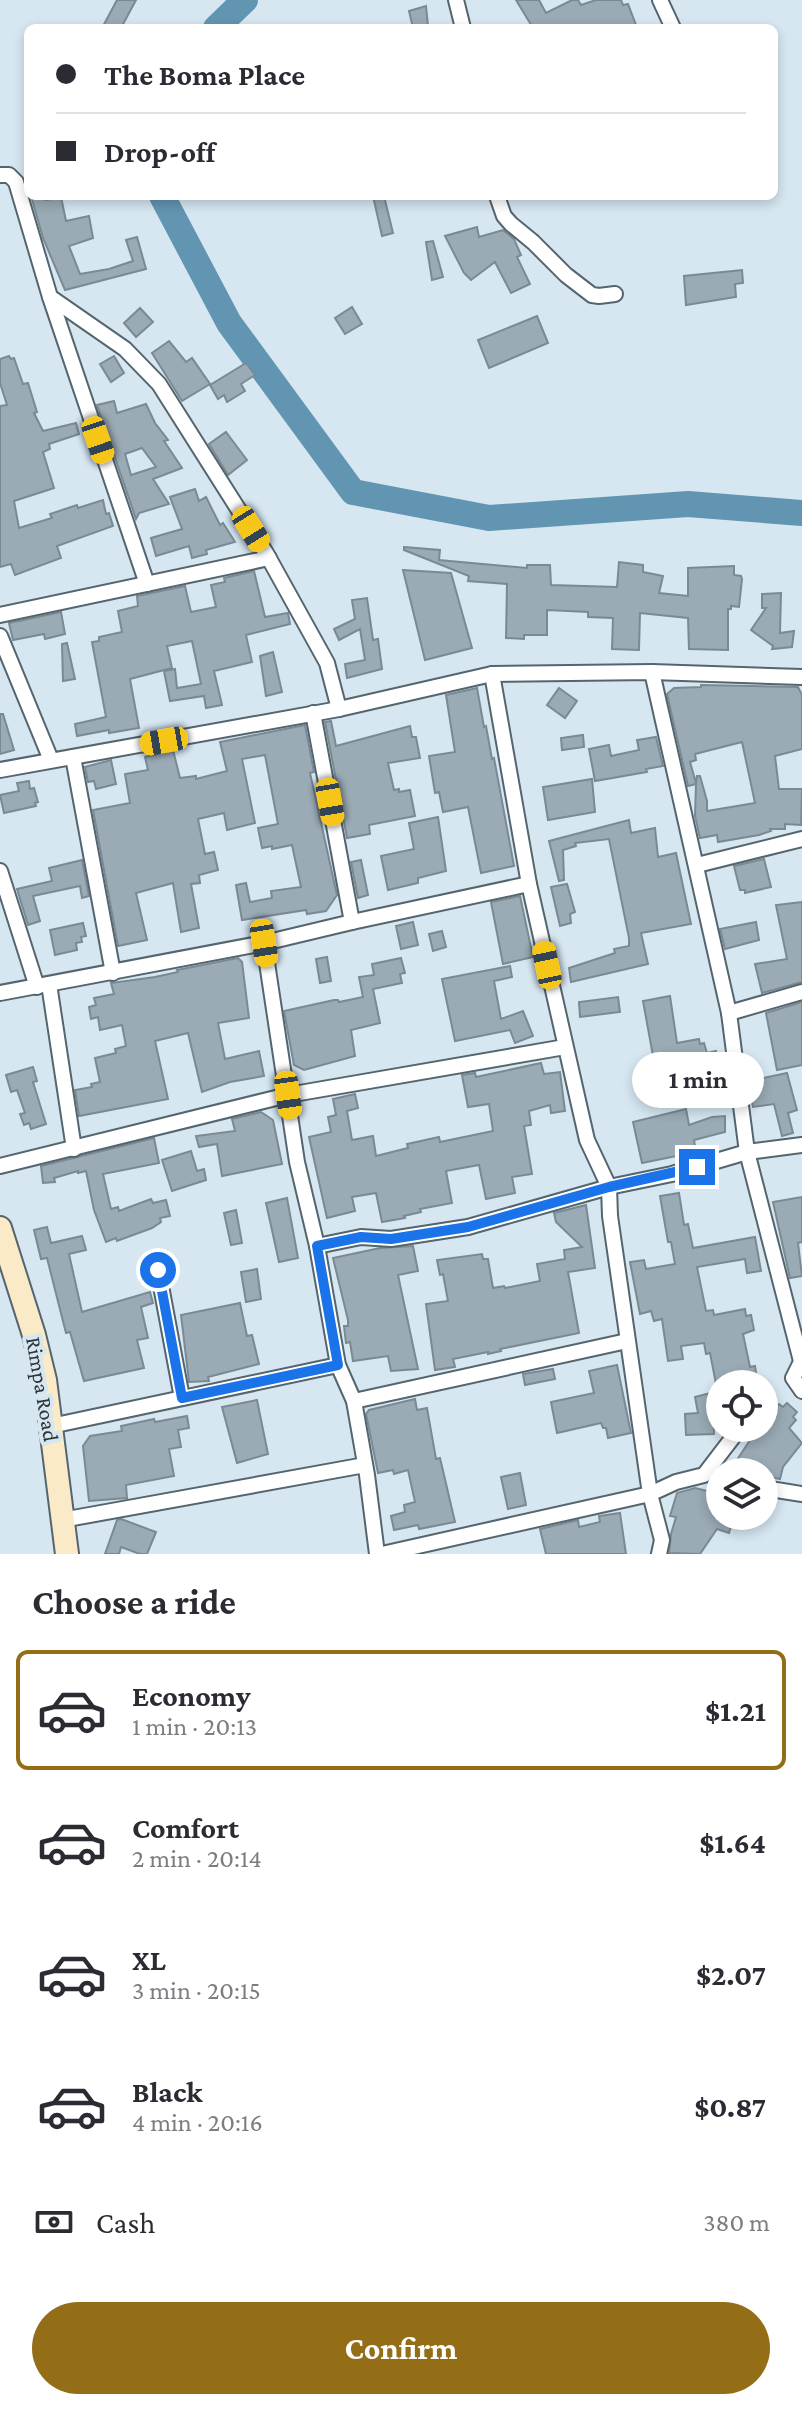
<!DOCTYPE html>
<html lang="en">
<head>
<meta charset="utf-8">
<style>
  body { margin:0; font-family:"Crimson Pro",serif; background:#f2f2f3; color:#2b2b33; height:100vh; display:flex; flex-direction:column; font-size:30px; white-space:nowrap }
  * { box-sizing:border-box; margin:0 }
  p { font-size:26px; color:#7c7c81 }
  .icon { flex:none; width:44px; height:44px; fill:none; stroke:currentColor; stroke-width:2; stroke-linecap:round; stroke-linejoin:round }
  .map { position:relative; height:1554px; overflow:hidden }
  .side { display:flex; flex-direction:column; background:#fff; flex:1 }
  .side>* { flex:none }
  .banner { position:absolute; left:24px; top:24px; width:754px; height:176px; border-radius:12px; box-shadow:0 4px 12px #0003; display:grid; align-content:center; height:176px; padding:0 32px; background:#fff }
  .controls { position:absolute; left:706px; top:1370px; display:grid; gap:16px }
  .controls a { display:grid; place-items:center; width:72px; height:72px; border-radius:50%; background:#fff; box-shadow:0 4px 12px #0003; font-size:40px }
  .end { position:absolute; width:36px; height:36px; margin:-18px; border:10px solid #1a73e8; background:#fff; box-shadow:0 0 0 4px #fff }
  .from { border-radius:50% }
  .bubble { position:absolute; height:56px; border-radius:28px; background:#fff; box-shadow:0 4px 12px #0003; font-size:26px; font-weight:700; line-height:56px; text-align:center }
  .car { position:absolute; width:24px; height:48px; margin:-24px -12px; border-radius:10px; box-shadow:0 0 6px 2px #0007; background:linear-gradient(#f5c518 24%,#345 0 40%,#f5c518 0 76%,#345 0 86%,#f5c518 0) }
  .banner b { display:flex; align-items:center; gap:28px; height:76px; font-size:30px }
  .banner b+b { border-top:2px solid #e1e1e2 }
  .banner i { width:20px; height:20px; background:#2b2b33 }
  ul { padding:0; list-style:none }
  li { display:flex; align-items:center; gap:24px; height:120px; margin:0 16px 12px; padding:0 16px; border:4px solid transparent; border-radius:12px }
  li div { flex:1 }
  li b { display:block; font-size:30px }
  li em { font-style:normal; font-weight:700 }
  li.on { border-color:#946e17 }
  li>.icon { width:72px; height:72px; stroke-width:1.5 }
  h2 { padding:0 32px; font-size:36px; line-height:96px }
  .pay { display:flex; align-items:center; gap:20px; height:88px; padding:0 32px; font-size:30px }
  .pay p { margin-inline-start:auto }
  .action { display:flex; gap:16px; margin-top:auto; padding:16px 32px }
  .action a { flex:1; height:92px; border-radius:48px; background:#946e17; color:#fff; font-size:32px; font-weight:700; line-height:92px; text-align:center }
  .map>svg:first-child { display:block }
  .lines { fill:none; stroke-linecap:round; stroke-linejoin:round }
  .river { stroke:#6295b2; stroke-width:26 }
  .building { fill:#9aabb5; stroke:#7a8a94; stroke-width:2; fill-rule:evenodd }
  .street-casing { stroke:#55656d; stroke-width:18 }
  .secondary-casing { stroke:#55656d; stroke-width:26 }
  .street { stroke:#fff; stroke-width:14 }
  .secondary { stroke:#faeac8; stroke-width:22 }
  .route { stroke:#1a73e8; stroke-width:10 }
  .labels { text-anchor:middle; stroke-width:8; stroke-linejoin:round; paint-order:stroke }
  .street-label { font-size:22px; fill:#2e3539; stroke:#d6e7f2 }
</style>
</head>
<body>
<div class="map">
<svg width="802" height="1554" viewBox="0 0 802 1554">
  <rect width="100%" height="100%" fill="#d6e7f2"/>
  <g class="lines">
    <g class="river">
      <polyline points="216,28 245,0"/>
      <polyline points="162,196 229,323 353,492 489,518 688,504 802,513"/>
    </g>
  </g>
  <g class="building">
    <polygon points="117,0 136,0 121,28 102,28"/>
    <polygon points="516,0 539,0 546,13 572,0 578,0 581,5 596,0 621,0 623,5 628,4 636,25 629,28 533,28"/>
    <polygon points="426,6 428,26 413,28 409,11"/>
    <polygon points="31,196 45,196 46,200 61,197 66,221 89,216 93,238 69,246 80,274 109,269 133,261 126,240 137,237 146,269 65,290 43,238"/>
    <polygon points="373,196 384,196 393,233 382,236"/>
    <polygon points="477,227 479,237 503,230 514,239 521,255 517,257 530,284 511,293 495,262 471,280 464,273 445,236"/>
    <polygon points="433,241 443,277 432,280 426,242"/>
    <polygon points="742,270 743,283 735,284 736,297 686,305 684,276"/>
    <polygon points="352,307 362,324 345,334 335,318"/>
    <polygon points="140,308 153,322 136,337 124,323"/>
    <polygon points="537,316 548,343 489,368 478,340"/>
    <polygon points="169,341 186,362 192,358 210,384 182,401 152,353"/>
    <polygon points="9,356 11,359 14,358 23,384 28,383 37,412 34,413 43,431 76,423 79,434 49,444 50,449 43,452 54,488 14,501 19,528 52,518 50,514 77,505 78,508 103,500 106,514 109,513 113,526 57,546 61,558 15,575 11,564 0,567 0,406 7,405 0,383 0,359"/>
    <polygon points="114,356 124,373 111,382 100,364"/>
    <polygon points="246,363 255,375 241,384 245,391 227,402 224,395 218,399 210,385"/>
    <path d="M114 401 117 413 146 404 155 423 168 440 164 441 182 468 153 479 169 504 139 513 136 519 97 405ZM142 448 156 467 131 475 125 454Z"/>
    <polygon points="226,432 247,460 228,475 209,444"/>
    <polygon points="195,489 199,501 206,497 220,525 223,523 235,542 206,550 207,554 192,558 189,546 156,556 151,538 182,529 170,497"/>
    <polygon points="404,547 440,550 439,560 527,568 527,565 550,565 551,585 617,587 619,562 643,565 643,572 663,576 659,593 688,596 688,568 734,566 734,575 741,576 742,579 739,607 731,606 731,609 728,609 728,650 689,649 688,618 640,613 639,650 612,649 613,618 588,617 588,612 547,610 547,635 524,635 524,639 506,638 507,584 468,581 469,576 404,550"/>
    <polygon points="403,570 451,573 472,648 425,660"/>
    <polygon points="254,571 265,617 288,613 290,624 246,635 252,662 214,671 222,705 206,708 204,696 170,701 164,671 175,669 177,688 201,684 192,641 167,646 172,668 130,679 139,728 109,733 109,730 77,736 75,724 106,717 92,642 99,641 99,637 122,632 118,611 138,606 137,596 185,586 191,612 216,607 211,585 225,582 224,578"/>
    <polygon points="781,593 780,633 794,631 792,647 772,649 773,646 751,630 766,608 762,608 762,594"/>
    <polygon points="367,598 373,640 378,639 382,669 347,678 345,664 365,660 360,629 339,640 334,629 355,619 352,600"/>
    <polygon points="61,612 65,634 45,639 44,634 13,640 9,623"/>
    <polygon points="67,643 75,679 63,681 62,644"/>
    <polygon points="273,652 282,692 266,696 260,656"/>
    <path d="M701 685 798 687 802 695V749L775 756 779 789H802L801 825 785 824V829H770L771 831 759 835 718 842 717 835 700 838 695 816 696 784 688 786 667 694 674 688 701 687ZM742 742 755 803 707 811V801L700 776H697L696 783 690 762 696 760 695 754Z"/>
    <polygon points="477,688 484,727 486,726 492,759 494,758 514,866 481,873 468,807 443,812 439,792 435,793 429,756 455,752 446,695"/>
    <polygon points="559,688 577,701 565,718 547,705"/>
    <polygon points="0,714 3,714 14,750 0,754"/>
    <polygon points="331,721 336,746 410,726 412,737 416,737 420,758 388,763 394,790 399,789 399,792 410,790 415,816 369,825 370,834 347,838 325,722"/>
    <polygon points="305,725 314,772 310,773 337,895 326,911 307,914 306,910 242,920 236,885 246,883 250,902 272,898 271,891 301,887 292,845 272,849 272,846 262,848 258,828 278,824 265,755 242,759 255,823 227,830 224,813 198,819 205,854 214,852 218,870 199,875 200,883 191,884 199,928 181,932 173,883 136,893 147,940 118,946 93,810 130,803 125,774 148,770 145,757 173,750 180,778 196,776 196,779 227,771 220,742"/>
    <polygon points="583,735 584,747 562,750 561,738"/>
    <polygon points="656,737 663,766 646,769 647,772 595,781 589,749 609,745 611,756 639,750 637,740"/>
    <polygon points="111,760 116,784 96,789 94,781 88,782 85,767"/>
    <polygon points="592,779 595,812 548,820 543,787"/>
    <polygon points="29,781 30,789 34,788 38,802 35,803 36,806 4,813 0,795 19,791 17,783"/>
    <polygon points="438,817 446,871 418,878 418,883 388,890 381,856 414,849 409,823"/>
    <polygon points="629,820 631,833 655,828 658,857 676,853 691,924 641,933 648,964 571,982 569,968 615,953 614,949 629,946 629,938 609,839 575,843 576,846 563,850 564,880 559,881 549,841"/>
    <polygon points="764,859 771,887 745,893 745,890 740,890 734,866"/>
    <polygon points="82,860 89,896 82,898 80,886 33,896 40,921 28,925 17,889 52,881 49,868"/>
    <polygon points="361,860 368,895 358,898 351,862"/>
    <polygon points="567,884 575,912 570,914 571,923 560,926 551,887"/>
    <polygon points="520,896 533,957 503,964 491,902"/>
    <polygon points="802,902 802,982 762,993 755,964 787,959 776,905"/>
    <polygon points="413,922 418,945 401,949 396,926"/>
    <polygon points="756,922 759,940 725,949 720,929"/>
    <polygon points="83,923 86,936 81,937 82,942 76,943 77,950 55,955 50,930"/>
    <polygon points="442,931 446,947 433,951 429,934"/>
    <polygon points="327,957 331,981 320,983 316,959"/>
    <polygon points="238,958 242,962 249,1018 218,1023 225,1059 259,1051 264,1076 230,1082 202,1092 188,1033 155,1041 168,1099 79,1116 75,1090 92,1087 91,1084 100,1082 95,1058 116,1053 115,1049 126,1046 122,1025 100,1030 98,1017 91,1019 89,1007 96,1005 94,998 114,994 111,983 155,977 178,972 177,970"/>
    <polygon points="401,958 405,973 400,974 402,983 373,989 380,1023 351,1030 355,1056 304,1070 294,1065 284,1011 334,1000 338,1000 339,1002 363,997 359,977 374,975 372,964"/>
    <polygon points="510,966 512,977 494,981 501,1019 523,1011 533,1036 515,1043 510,1030 455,1041 442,979"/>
    <polygon points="670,996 677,1043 699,1039 700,1044 704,1043 707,1053 716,1051 722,1082 682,1090 684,1097 661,1100 643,1001"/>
    <polygon points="618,997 620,1012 580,1017 579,1002"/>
    <polygon points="802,1002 802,1065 777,1070 766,1013"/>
    <polygon points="541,1063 544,1074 560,1072 565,1111 551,1113 550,1105 529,1111 531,1125 524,1126 532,1174 512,1177 515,1193 486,1199 479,1165 446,1171 452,1203 420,1209 421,1212 404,1216 405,1218 382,1222 376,1193 352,1197 355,1211 327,1218 309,1137 331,1132 328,1117 336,1115 333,1099 355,1094 358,1108 347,1111 352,1140 373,1136 376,1156 408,1148 407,1144 439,1137 440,1142 493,1131 489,1104 468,1107 462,1075 475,1073 476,1077"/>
    <polygon points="33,1067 37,1081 33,1082 46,1124 31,1129 29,1123 24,1125 20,1114 25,1113 17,1090 11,1092 6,1075"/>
    <polygon points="787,1073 797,1110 788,1113 793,1133 782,1136 774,1104 753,1107 748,1084 749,1081"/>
    <polygon points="686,1109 689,1125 712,1117 725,1116 725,1132 694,1140 696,1152 642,1163 633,1122"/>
    <polygon points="261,1112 273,1120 282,1164 222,1176 217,1144 199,1147 196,1136 235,1131 232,1119"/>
    <polygon points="154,1138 159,1163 103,1174 111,1209 118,1207 119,1211 151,1199 153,1203 166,1200 170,1216 160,1218 161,1222 152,1228 117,1241 116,1238 106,1242 94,1210 86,1171 78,1173 78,1171 54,1178 55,1182 43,1183 41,1166"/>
    <polygon points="191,1151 197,1171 204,1169 206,1180 172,1191 162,1160"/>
    <polygon points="679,1193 684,1225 688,1224 693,1248 755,1237 761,1271 747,1273 745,1259 697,1267 706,1311 713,1310 714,1315 745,1309 746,1316 751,1315 754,1330 743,1334 750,1367 755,1366 757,1379 752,1380 753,1384 716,1384 710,1353 706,1354 704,1343 681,1346 683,1359 668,1361 662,1319 654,1321 651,1311 640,1314 630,1262 644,1260 646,1269 675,1264 671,1242 668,1242 660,1196"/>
    <polygon points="802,1197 802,1242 798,1243 802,1276 790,1278 773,1202"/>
    <polygon points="287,1198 298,1258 279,1262 266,1203"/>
    <polygon points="586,1205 595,1268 568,1272 579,1333 500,1349 501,1351 488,1354 488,1352 453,1359 455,1367 435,1370 426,1304 448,1301 443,1274 440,1275 437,1260 482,1254 483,1259 488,1259 493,1288 504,1286 505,1288 540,1281 537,1264 565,1259 564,1250 582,1247 556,1222 554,1213"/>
    <polygon points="236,1210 242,1243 231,1245 224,1213"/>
    <polygon points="47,1227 51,1243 82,1236 86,1250 69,1254 82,1312 150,1292 153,1303 141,1307 148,1338 137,1340 144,1368 84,1381 70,1332 66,1333 47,1258 41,1259 34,1230"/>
    <polygon points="413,1246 418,1271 398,1275 418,1369 391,1371 388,1356 353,1361 350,1342 346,1343 344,1326 348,1326 348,1320 333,1258 380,1248"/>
    <polygon points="257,1269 261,1299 246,1302 241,1272"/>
    <polygon points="240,1303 247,1336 252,1335 259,1364 208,1377 209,1381 189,1382 181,1315"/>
    <polygon points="617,1365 631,1433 608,1438 606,1428 603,1428 601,1423 557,1433 551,1402 594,1393 589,1371"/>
    <polygon points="553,1369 555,1379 525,1385 523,1374"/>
    <polygon points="718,1391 720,1407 713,1409 714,1434 686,1435 685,1414 698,1413 695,1397"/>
    <polygon points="415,1399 417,1410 427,1408 436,1459 440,1458 455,1522 419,1529 418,1525 394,1530 391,1516 405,1512 404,1505 415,1502 408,1470 394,1474 393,1470 378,1473 366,1414 369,1410"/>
    <polygon points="257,1400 268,1454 237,1463 222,1407"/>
    <polygon points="787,1403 797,1412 793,1417 796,1420 789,1428 802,1443 783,1467 780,1479 764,1476 764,1472 729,1472 758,1428 764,1428 764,1420 779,1404 783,1407"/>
    <polygon points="187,1416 189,1428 178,1430 181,1447 169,1449 174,1476 126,1485 127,1498 89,1501 83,1446 90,1436 122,1431 121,1426 154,1419 155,1422"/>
    <polygon points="520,1473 526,1505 508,1509 501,1477"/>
    <polygon points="695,1488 720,1494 720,1516 734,1516 729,1533 717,1529 700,1554 669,1553 671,1534 676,1517 670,1516 677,1493"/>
    <polygon points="620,1513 626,1554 546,1554 540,1529 578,1520 579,1527 600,1522 599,1516"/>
    <polygon points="121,1519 156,1532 147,1554 140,1554 121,1547 119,1554 105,1554 117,1520"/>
  </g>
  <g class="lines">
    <defs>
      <g id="street">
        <polyline points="456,0 463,28"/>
        <polyline points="660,0 673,28"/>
        <polyline points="0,175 9,175 16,182 50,297 147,584"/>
        <polyline points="497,196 504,216 511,224 533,242 566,275 592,295 599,296 615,294"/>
        <polyline points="50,297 125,349 159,384 266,553 327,663 339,709"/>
        <polyline points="0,615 269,558"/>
        <polyline points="0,636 51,760"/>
        <polyline points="652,672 729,1013 747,1152 801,1361"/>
        <polyline points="313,713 352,922"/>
        <polyline points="73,757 113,973"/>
        <polyline points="0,770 339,709 492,674 652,672 802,677"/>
        <polyline points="697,865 802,839"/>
        <polyline points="0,871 37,987"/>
        <polyline points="264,943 297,1162 317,1246 338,1365 354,1401 367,1475 377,1554"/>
        <polyline points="49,984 74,1149"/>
        <polyline points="0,993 264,943 352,922 529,884"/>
        <polyline points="729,1013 802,992"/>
        <polyline points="0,1166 288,1095 565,1047"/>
        <polyline points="317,1246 361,1237 391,1239 468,1227 609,1187 672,1174 747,1152 802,1145"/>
        <polyline points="158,1270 182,1398"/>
        <polyline points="802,1360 793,1378 802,1391"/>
        <polyline points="354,1401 627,1341"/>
        <polyline points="51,1426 338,1365"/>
        <polyline points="764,1488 802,1494"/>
        <polyline points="62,1520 365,1465"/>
        <polyline points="382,1554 650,1494 610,1216 609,1187 587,1140 529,884 492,674"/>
        <polyline points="659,1554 662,1540 650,1494 676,1482 704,1475 740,1428"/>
      </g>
      <polyline id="secondary" points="0,1228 34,1335 45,1380 67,1554"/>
    </defs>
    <use href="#street" class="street-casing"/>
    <use href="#secondary" class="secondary-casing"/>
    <use href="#street" class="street"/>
    <use href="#secondary" class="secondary"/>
  </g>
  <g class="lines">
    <polyline class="route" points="158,1270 182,1398 338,1365 317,1246 361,1237 391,1239 468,1227 609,1187 697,1167"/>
  </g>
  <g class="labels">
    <g class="street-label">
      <text transform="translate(43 1389) rotate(80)" y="8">Rimpa Road</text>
    </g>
  </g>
</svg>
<div class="controls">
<a><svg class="icon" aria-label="locate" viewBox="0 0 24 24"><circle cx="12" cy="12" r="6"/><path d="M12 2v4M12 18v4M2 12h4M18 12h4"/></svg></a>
<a><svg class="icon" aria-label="layers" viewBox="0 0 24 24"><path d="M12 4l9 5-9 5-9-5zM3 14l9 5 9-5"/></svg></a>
</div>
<i class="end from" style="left:158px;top:1270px"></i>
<i class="end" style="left:697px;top:1167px"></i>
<div class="bubble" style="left:632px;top:1052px;width:132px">1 min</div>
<i class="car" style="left:98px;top:440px;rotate:161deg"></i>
<i class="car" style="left:251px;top:529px;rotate:148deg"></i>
<i class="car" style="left:164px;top:741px;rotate:260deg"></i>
<i class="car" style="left:330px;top:802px;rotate:170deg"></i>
<i class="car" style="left:264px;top:943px;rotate:171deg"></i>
<i class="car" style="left:547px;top:965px;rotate:348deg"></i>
<i class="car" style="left:288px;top:1095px;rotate:172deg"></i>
<div class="banner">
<b><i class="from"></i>The Boma Place</b>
<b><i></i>Drop-off</b>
</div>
</div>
<section class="side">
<h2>Choose a ride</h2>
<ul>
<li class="on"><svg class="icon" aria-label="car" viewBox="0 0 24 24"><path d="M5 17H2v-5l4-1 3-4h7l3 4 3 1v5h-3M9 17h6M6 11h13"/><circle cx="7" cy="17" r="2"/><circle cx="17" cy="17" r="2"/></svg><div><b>Economy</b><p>1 min · 20:13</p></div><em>$1.21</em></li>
<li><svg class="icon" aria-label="car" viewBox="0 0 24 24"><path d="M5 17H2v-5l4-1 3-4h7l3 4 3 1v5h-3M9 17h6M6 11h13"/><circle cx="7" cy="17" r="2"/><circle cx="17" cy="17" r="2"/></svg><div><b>Comfort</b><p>2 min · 20:14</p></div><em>$1.64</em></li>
<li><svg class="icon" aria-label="car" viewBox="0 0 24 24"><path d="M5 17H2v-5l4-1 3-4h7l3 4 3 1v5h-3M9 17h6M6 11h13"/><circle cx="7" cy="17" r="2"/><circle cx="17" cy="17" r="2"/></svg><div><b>XL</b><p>3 min · 20:15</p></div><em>$2.07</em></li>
<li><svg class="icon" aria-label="car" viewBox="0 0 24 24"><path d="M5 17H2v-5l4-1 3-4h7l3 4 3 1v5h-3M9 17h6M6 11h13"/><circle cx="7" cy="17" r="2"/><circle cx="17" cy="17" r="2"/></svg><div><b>Black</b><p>4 min · 20:16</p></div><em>$0.87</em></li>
</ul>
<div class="pay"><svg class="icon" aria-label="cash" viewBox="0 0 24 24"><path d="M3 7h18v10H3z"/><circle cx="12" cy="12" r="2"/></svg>Cash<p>380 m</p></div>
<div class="action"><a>Confirm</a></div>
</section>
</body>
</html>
